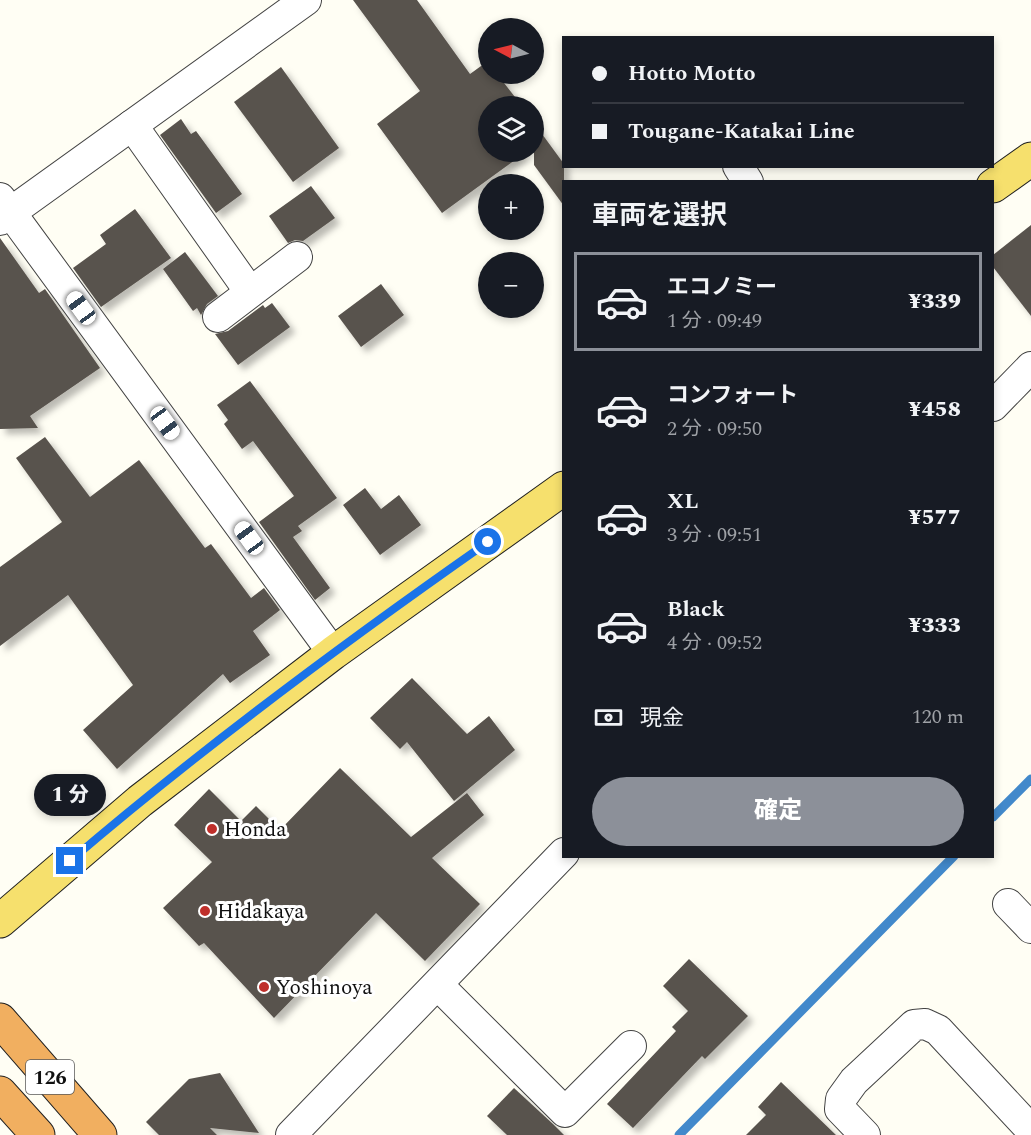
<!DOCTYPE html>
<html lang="ja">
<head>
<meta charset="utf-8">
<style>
  body { margin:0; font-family:Spectral,"Noto Sans JP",serif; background:#20242c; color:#f1f3f6; height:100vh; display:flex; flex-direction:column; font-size:22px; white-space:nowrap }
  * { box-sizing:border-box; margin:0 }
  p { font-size:20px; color:#9ea1a6 }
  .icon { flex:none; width:33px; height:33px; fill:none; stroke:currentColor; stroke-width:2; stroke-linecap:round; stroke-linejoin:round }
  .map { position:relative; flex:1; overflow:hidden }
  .sheet { position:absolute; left:562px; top:180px; width:432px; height:678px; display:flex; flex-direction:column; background:#171b24; border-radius:0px; box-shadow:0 3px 9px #0003 }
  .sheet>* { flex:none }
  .guide { position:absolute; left:562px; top:36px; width:432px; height:132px; border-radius:0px; box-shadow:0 3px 9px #0003; display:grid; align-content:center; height:132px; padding:0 30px; background:#171b24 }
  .needle { width:39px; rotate:277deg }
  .fabs { position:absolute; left:478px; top:18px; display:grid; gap:12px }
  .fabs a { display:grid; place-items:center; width:66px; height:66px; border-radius:50%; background:#171b24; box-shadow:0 3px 9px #0003; font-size:30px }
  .end { position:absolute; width:27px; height:27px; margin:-14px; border:8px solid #1a73e8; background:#fff; box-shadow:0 0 0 3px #fff }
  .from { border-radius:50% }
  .bubble { position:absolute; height:42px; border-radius:21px; background:#171b24; box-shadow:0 3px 9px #0003; font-size:20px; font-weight:800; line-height:42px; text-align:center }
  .car { position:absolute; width:18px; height:36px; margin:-18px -9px; border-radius:8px; box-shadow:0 0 4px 2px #0007; background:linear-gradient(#fff 24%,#345 0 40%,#fff 0 76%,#345 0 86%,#fff 0) }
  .guide b { display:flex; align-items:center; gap:21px; height:57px; font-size:22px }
  .guide b+b { border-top:2px solid #363941 }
  .guide i { width:15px; height:15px; background:#f1f3f6 }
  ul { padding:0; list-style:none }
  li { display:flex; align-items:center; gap:18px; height:99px; margin:0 12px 9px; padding:0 18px; border:3px solid transparent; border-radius:0px }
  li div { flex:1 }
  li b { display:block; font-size:22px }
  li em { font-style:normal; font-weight:800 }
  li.selected { border-color:#8c9099 }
  li>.icon { width:54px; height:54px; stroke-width:1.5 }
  h2 { padding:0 30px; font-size:27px; line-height:72px }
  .pay { display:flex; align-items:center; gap:15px; height:66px; padding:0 30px; font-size:22px }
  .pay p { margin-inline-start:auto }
  .button { display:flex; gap:12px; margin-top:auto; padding:12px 30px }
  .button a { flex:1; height:69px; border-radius:36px; background:#8c9099; color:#fff; font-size:24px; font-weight:800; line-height:69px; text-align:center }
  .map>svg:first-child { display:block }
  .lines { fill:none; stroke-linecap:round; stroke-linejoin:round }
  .stream { stroke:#4289cb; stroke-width:9 }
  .building { fill:#59534d; filter:url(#shadow) }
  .minor-casing { stroke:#434343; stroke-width:32 }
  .major-casing { stroke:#212121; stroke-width:35 }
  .highway-casing { stroke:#212121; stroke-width:35 }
  .minor { stroke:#fff; stroke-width:30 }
  .major { stroke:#f6e06d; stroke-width:33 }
  .highway { stroke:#f1af60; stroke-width:33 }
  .route { stroke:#1a73e8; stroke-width:8 }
  .poi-dot { fill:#bf2f2a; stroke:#fff; stroke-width:2 }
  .labels { text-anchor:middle; stroke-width:6; stroke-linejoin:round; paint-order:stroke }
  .shield { fill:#fff; stroke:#585858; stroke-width:1.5 }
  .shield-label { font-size:20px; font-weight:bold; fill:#101010 }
  .poi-label { font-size:21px; fill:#101010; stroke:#fff; text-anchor:start }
</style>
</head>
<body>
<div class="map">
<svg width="1031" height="1135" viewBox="0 0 1031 1135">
  <defs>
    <filter id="shadow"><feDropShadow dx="5.5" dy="5.5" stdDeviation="3" flood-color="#0004"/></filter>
  </defs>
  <rect width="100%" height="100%" fill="#fffef4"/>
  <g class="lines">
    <g class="stream">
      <polyline points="993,817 1031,779"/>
      <polyline points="679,1135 954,856"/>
    </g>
  </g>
  <g class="building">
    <polygon points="353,0 417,0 470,74 488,61 489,74 497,74 522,106 489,106 489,152 526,152 442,213 377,124 420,91"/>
    <polygon points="281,67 339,148 293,182 234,102"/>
    <polygon points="181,119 191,134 196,131 242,194 216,213 160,135"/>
    <polygon points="534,123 564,164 564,206 534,165"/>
    <polygon points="311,186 335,218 303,241 295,240 288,243 269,216"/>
    <polygon points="135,209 171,258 101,307 73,268 106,244 100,235"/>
    <polygon points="1031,225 1031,316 993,267 993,255"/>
    <polygon points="0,238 39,293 45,289 100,368 30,416 38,428 0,429"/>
    <polygon points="185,252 218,296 207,304 201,315 197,308 193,311 163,269"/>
    <polygon points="381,284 404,315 361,347 338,316"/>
    <polygon points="272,303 290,327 238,365 215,334 228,331 263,305 265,308"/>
    <polygon points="250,381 337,498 298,526 302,531 293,537 330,588 315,600 259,522 294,496 253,441 242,449 224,424 228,420 217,405"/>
    <polygon points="45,437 90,497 139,460 205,548 211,544 251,598 264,588 280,610 253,631 270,655 230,683 223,674 117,769 83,730 133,685 68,595 0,646 0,567 62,522 16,458"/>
    <polygon points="365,488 381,509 399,495 421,525 380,555 343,505"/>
    <polygon points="412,678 467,734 489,716 515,750 454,801 407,742 400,749 370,718"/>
    <polygon points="340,768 411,837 467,793 484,815 432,858 480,904 425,961 376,913 274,1018 204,943 199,946 163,908 212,862 174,825 209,789 241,821 256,806 280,830"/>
    <polygon points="689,959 748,1016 705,1059 702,1056 633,1128 607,1104 676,1031 672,1027 688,1011 663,986"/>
    <polygon points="220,1073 259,1133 210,1128 217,1135 159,1135 146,1122 189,1079"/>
    <polygon points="781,1082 836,1135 746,1135 766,1115 758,1107"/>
    <polygon points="514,1088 553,1124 564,1135 507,1135 487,1116"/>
  </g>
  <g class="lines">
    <defs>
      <g id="minor">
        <polyline points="132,125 250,292"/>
        <polyline points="738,166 748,182"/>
        <polyline points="0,198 333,653"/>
        <polyline points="0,220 306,0"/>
        <polyline points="218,317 297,257"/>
        <polyline points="993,406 1031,367"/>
        <polyline points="1008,904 1031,928"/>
        <polyline points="438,985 565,1112 631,1046"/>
        <polyline points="291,1135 564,853"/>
        <polyline points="865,1135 840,1109 841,1099 854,1081 914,1025 925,1024 938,1030 1031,1130"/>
      </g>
      <g id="major">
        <polyline points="993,186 1031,159"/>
        <polyline points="0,921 140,801 333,653 564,488"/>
      </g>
      <g id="highway">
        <polyline points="0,1020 100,1135"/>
        <polyline points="0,1093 38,1135"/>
      </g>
    </defs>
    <use href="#minor" class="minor-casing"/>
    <use href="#major" class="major-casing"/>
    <use href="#highway" class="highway-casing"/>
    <use href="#minor" class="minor"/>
    <use href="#major" class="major"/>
    <use href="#highway" class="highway"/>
  </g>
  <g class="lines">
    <path class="route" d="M70 861C203 747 345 642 488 542"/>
  </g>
  <g class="poi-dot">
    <circle cx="212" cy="829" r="6"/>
    <circle cx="205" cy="911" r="6"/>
    <circle cx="264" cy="987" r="6"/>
  </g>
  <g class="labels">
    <rect class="shield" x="26" y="1060" width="48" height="34" rx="4.5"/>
    <g class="shield-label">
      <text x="50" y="1084">126</text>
    </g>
    <g class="poi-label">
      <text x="224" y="836">Honda</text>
      <text x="217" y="918">Hidakaya</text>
      <text x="276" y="994">Yoshinoya</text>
    </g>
  </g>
</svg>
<div class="fabs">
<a><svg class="needle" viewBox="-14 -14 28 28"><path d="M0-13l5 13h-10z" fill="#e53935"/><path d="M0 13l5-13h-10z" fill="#9ea1a6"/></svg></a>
<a><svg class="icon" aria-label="layers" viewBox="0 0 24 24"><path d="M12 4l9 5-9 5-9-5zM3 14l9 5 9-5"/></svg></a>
<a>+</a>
<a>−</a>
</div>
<i class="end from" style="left:488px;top:542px"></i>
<i class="end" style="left:70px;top:861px"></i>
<div class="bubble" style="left:34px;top:774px;width:72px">1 分</div>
<i class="car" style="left:81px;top:308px;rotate:324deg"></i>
<i class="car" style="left:165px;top:423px;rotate:144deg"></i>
<i class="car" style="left:249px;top:538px;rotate:324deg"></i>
<div class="guide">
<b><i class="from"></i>Hotto Motto</b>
<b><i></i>Tougane-Katakai Line</b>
</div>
<section class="sheet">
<h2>車両を選択</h2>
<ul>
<li class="selected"><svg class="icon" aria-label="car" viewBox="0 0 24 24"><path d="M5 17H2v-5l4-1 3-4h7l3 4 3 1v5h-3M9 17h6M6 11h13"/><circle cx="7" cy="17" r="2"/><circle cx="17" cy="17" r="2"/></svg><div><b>エコノミー</b><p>1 分 · 09:49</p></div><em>¥339</em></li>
<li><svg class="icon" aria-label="car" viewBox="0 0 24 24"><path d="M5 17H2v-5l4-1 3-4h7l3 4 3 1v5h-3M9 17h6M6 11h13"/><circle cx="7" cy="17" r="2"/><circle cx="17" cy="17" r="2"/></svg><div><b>コンフォート</b><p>2 分 · 09:50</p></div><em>¥458</em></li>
<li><svg class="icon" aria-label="car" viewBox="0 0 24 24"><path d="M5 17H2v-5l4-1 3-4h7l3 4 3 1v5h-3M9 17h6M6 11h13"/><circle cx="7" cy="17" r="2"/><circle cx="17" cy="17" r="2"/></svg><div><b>XL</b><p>3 分 · 09:51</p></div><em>¥577</em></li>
<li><svg class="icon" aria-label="car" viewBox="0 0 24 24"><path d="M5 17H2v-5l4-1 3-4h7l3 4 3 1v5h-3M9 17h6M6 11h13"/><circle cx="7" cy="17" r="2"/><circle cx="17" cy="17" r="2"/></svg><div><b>Black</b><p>4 分 · 09:52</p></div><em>¥333</em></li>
</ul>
<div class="pay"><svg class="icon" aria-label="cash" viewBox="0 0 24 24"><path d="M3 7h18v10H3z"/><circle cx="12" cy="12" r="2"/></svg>現金<p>120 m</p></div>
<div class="button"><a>確定</a></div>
</section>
</div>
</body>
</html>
